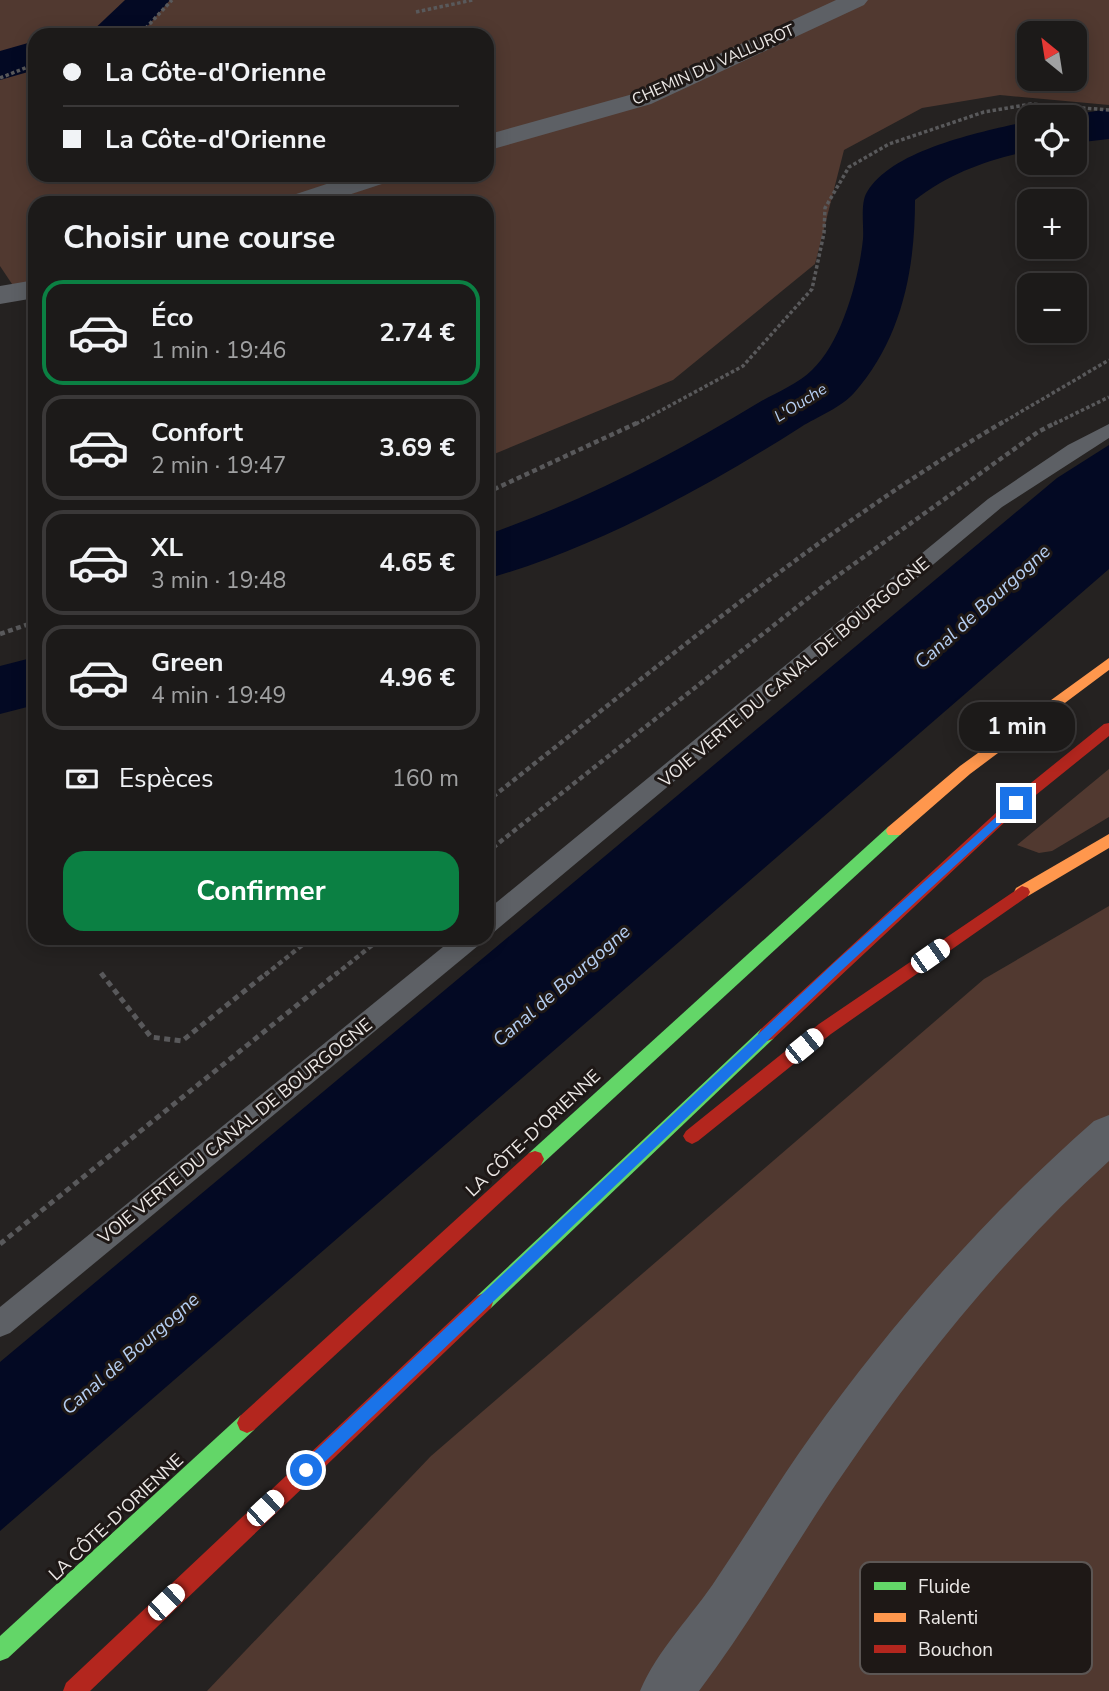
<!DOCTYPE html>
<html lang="fr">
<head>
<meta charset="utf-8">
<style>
  body { margin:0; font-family:"Nunito Sans",sans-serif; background:#252322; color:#f1f3f6; height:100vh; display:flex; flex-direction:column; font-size:26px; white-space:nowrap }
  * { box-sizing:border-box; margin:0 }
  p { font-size:23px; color:#a0a1a2 }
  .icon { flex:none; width:38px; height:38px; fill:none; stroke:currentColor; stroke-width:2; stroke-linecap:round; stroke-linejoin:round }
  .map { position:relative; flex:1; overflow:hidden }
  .side { position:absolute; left:28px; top:196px; width:466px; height:749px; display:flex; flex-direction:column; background:#1c1a19; border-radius:21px; box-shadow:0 4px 18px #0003,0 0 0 2px #3a3838 }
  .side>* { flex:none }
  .top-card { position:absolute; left:28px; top:28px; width:466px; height:154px; border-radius:21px; box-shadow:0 4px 18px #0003,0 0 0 2px #3a3838; display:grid; align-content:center; height:154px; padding:0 35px; background:#1c1a19 }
  .needle { width:46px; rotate:330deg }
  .tools { position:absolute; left:1017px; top:21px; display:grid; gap:14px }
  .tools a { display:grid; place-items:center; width:70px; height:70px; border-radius:14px; background:#1c1a19; box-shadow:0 4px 18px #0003,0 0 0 2px #3a3838; font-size:35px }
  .end { position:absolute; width:32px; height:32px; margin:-16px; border:9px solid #1a73e8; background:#fff; box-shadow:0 0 0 4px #fff }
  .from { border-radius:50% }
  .bubble { position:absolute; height:49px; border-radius:21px; background:#1c1a19; box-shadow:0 4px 18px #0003,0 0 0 2px #3a3838; font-size:23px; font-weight:700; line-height:49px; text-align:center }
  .car { position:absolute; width:21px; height:42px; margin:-21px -10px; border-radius:9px; box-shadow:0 0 5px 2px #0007; background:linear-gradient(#fff 24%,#345 0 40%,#fff 0 76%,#345 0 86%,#fff 0) }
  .top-card b { display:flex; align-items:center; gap:24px; height:66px; font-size:26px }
  .top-card b+b { border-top:2px solid #3a3838 }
  .top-card i { width:18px; height:18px; background:#f1f3f6 }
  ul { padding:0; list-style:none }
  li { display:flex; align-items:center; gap:21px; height:105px; margin:0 14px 10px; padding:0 21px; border:4px solid #3a3838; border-radius:21px }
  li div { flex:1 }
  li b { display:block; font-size:26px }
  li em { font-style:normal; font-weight:700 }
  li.selected { border-color:#0b8043 }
  li>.icon { width:63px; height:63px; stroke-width:1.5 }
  h2 { padding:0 35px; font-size:32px; line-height:84px }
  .pay { display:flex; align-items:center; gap:18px; height:77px; padding:0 35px; font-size:26px }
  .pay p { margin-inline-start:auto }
  .primary-button { display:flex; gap:14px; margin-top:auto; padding:14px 35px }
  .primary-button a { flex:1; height:80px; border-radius:21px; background:#0b8043; color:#fff; font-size:28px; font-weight:700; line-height:80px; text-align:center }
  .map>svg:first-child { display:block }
  .green { fill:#513930; fill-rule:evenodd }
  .water { fill:#030923 }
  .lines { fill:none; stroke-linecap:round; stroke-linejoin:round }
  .river { fill:#030923; fill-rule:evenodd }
  .path-far2 { stroke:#59595b; stroke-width:3.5; stroke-dasharray:3.5 2.5; stroke-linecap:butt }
  .path-far1 { stroke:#59595b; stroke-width:4.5; stroke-dasharray:5 3.5; stroke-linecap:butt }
  .path { stroke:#59595b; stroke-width:5; stroke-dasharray:6 4.5; stroke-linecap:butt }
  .lane { fill:#5d6065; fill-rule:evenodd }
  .street { fill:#5d6065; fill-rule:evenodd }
  .fast { fill:#63d668; fill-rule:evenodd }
  .slow { fill:#ff974d; fill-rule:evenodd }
  .jam { fill:#b3261e; fill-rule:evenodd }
  .route { fill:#1a73e8 }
  .labels { text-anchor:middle; stroke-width:6; stroke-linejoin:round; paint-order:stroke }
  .far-street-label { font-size:16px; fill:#ece8e6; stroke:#1e1816 }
  .far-water-label { font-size:16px; font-style:italic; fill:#b6cff3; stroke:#1e1816 }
  .street-label { font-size:18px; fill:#ece8e6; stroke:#1e1816 }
  .water-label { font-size:19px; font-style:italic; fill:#b6cff3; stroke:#1e1816 }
  .key { fill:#1e1816; stroke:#5c5654; stroke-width:2 }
  .key-label { font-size:19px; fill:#ece8e6 }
</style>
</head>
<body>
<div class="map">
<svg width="1109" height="1691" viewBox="0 0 1109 1691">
  <rect width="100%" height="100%" fill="#252221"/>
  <g class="green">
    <path d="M0 0H1109V105L1000 95 922 108 844 150 815 264 673 380 487 457 486 203H35V290H16L0 266ZM1029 33H1074V79H1029ZM35 35H486V175H35Z"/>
    <polygon points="1109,769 1109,817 1052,851 1039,853 1017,845"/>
    <polygon points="1109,906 1109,1691 207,1691 431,1456 984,979"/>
  </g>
  <polygon class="water" points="1109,445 1109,569 0,1531 0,1362 1057,478"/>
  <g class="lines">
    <g class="river">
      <polygon points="125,0 170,0 140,35 88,35"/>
      <polygon points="35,41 35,70 0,80 0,51"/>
      <polygon points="1109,109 1109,139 1074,143 1074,117 1058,117"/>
      <path d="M1029 121V151C987 160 950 173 915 200 915 269 902 339 854 393 842 407 817 417 801 427 707 487 594 549 486 579V535C581 502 673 455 758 403 775 393 798 384 812 370 842 342 859 278 863 239 864 225 860 203 867 192 892 149 984 131 1029 121Z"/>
      <polygon points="35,657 35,705 0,714 0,666"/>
    </g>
    <g class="path-far2">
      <polyline points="416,12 473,0"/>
      <polyline points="129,35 144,30 172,0"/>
      <polyline points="0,78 35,64"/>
      <polyline points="636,424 743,366 812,289 824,233 825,208 849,167 889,144 984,112 1031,104 1109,110"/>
      <polyline points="1000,424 1109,360"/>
      <polyline points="1054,424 1109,397"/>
    </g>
    <g class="path-far1">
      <polyline points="486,493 639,422"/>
      <polyline points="0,634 35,622"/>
      <path d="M486 802C654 670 818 531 1003 422"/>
      <polyline points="486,853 826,584 1038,432 1057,422"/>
      <polyline points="265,975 311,938"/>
      <polyline points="335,975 381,938"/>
    </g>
    <g class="path">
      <polyline points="101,973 151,1037 182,1041 267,973"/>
      <polyline points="0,1244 337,973"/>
    </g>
    <g class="lane">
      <polygon points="1109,424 1109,438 1002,507 494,932 486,934 486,911 988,499 1068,445"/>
      <polygon points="454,938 483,938 479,945 10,1333 0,1337 0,1307"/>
    </g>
    <g class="street">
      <polygon points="836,0 868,0 864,5 651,104 486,151 486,135 633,94"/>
      <polygon points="354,175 395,175 391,181 324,203 283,203 287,197"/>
      <polygon points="35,280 35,298 0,304 0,286"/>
      <path d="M1109 1115V1161C1008 1253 922 1358 845 1471 795 1543 752 1621 699 1691H640C657 1650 693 1615 717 1578 749 1531 778 1482 811 1436 894 1320 987 1215 1094 1121Z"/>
    </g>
    <g class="fast">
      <polygon points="894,825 902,831 900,835 541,1165 535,1167 529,1165 526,1159 529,1153 888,827"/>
      <polygon points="767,1027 773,1029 776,1034 773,1039 491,1308 484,1311 477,1308 475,1302 477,1296 761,1029"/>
      <polygon points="247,1413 254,1416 257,1423 254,1430 8,1658 0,1661 0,1636 240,1416"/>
    </g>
    <g class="slow">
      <polygon points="1109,658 1109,670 970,774 900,835 888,835 886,831 888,827 960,766"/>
      <polygon points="1109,834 1109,848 1028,896 1016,896 1014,892 1016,888"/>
    </g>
    <g class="jam">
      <polygon points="1109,723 1109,736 1021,807 773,1039 767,1041 761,1039 758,1034 761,1029 1011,799 1104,724"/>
      <polygon points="1022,886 1028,888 1030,892 1028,896 831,1034 698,1141 692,1144 686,1141 683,1136 686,1131 819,1024"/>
      <polygon points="535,1151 541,1153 544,1159 541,1165 254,1430 247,1433 240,1430 237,1423 240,1416 529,1153"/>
      <polygon points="484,1293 491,1296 493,1302 491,1308 90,1691 63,1691 66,1683 477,1296"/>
    </g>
  </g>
  <polygon class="route" points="1016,799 1022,803 1020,806 843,969 311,1475 300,1475 300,1465 835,962"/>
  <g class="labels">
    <g class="far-street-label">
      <text transform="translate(713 64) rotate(-24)" y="6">CHEMIN DU VALLUROT</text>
    </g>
    <g class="far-water-label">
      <text transform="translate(800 402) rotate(-32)" y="6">L'Ouche</text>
    </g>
    <g class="street-label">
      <text transform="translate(794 672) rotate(-40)" y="6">VOIE VERTE DU CANAL DE BOURGOGNE</text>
      <text transform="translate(235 1131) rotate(-39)" y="6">VOIE VERTE DU CANAL DE BOURGOGNE</text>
      <text transform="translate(533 1133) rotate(-43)" y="6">LA CÔTE-D'ORIENNE</text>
      <text transform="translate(116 1517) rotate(-43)" y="6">LA CÔTE-D'ORIENNE</text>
    </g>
    <g class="water-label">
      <text transform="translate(982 606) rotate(-42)" y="7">Canal de Bourgogne</text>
      <text transform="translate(561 985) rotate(-41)" y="7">Canal de Bourgogne</text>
      <text transform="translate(130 1353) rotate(-41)" y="7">Canal de Bourgogne</text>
    </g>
  </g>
  <rect x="860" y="1562" width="232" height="112" rx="10" class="key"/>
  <rect x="874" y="1582" width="32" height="8" fill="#63d668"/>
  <rect x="874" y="1613" width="32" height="9" fill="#ff974d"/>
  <rect x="874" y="1645" width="32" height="8" fill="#b3261e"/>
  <g class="key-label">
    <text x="918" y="1593">Fluide</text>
    <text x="918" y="1624">Ralenti</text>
    <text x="918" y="1656">Bouchon</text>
  </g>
</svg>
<div class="tools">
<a><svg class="needle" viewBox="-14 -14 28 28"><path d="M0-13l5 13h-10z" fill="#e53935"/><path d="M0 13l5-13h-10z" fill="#a0a1a2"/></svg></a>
<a><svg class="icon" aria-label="locate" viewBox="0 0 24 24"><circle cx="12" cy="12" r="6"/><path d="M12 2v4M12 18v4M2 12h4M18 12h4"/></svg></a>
<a>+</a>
<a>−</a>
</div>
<i class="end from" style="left:306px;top:1470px"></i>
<i class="end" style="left:1016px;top:803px"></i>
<div class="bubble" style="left:959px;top:702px;width:116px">1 min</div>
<i class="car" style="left:930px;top:956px;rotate:55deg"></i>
<i class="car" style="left:804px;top:1046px;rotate:51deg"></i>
<i class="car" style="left:265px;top:1508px;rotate:47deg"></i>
<i class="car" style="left:166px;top:1602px;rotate:46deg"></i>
<div class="top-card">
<b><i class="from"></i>La Côte-d'Orienne</b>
<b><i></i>La Côte-d'Orienne</b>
</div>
<section class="side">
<h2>Choisir une course</h2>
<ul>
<li class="selected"><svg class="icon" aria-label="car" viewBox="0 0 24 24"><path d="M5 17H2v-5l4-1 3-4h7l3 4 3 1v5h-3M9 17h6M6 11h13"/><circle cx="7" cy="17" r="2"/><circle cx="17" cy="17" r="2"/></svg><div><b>Éco</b><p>1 min · 19:46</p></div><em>2.74 €</em></li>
<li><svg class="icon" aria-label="car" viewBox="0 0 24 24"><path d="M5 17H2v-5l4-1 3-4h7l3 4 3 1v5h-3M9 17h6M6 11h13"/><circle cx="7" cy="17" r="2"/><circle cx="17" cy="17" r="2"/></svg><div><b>Confort</b><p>2 min · 19:47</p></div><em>3.69 €</em></li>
<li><svg class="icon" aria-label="car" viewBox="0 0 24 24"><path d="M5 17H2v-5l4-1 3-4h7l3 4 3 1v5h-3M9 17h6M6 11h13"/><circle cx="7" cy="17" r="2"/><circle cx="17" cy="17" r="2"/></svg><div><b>XL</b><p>3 min · 19:48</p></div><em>4.65 €</em></li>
<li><svg class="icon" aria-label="car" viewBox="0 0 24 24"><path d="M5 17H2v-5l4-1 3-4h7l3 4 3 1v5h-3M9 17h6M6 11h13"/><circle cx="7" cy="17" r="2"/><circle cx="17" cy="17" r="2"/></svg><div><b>Green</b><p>4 min · 19:49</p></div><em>4.96 €</em></li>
</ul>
<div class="pay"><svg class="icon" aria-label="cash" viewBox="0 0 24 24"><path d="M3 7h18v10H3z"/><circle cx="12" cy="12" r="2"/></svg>Espèces<p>160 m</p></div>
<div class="primary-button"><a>Confirmer</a></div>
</section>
</div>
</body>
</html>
